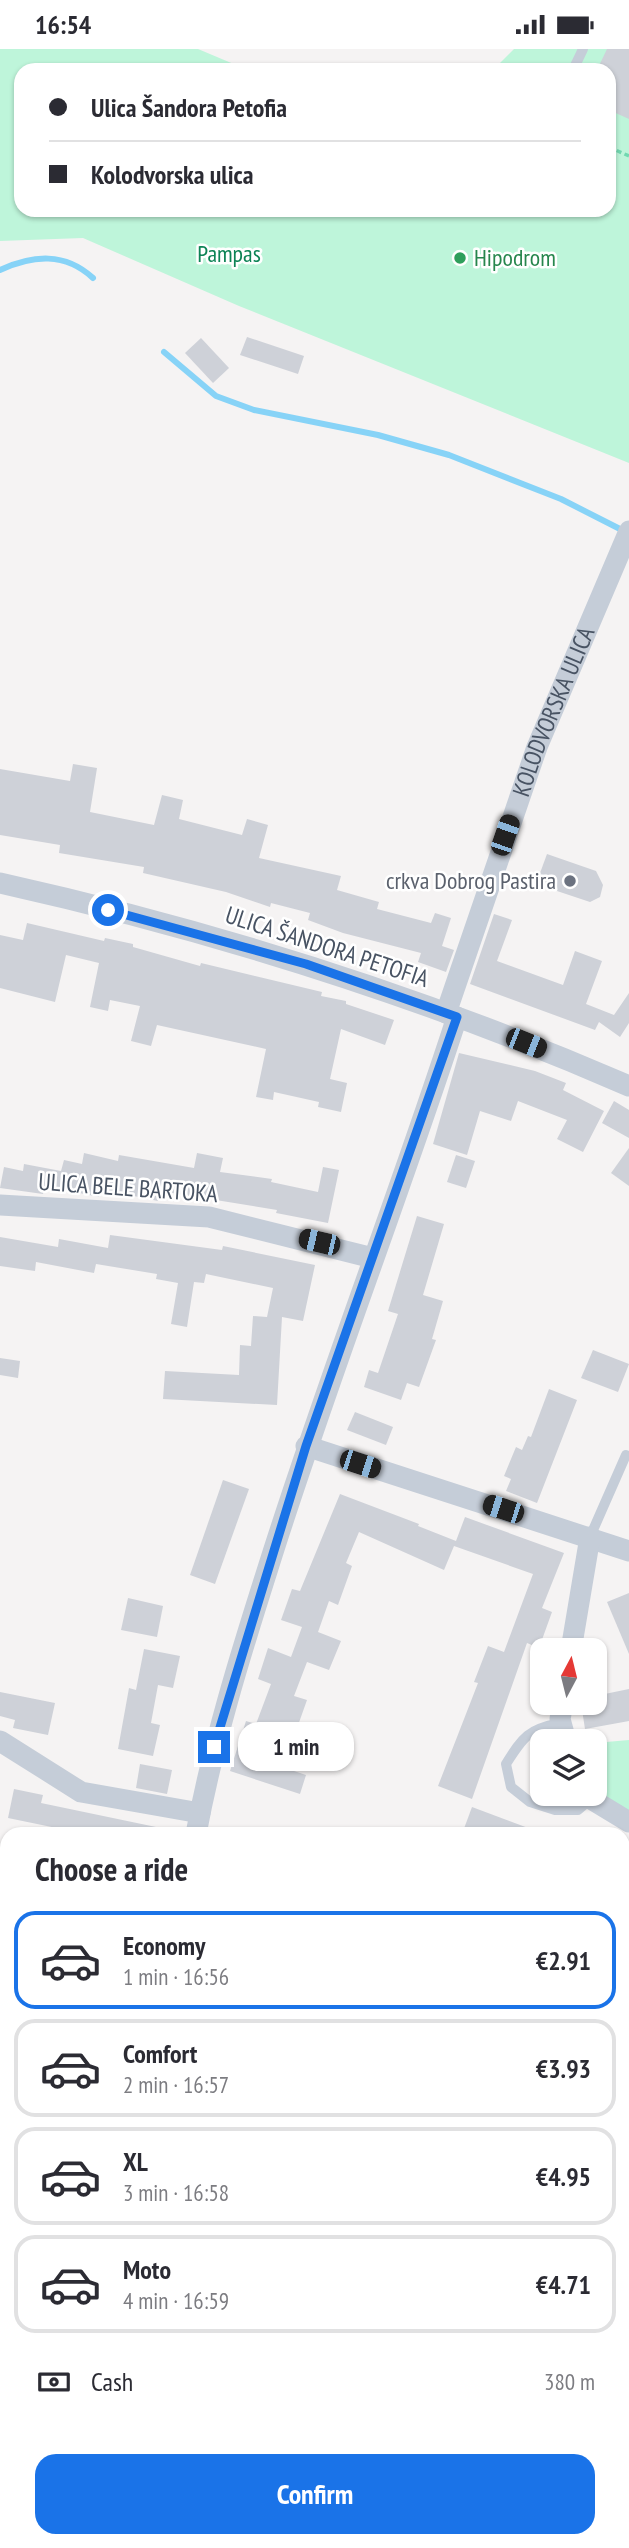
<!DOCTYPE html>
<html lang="en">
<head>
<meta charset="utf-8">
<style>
  body { margin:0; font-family:"PT Sans Narrow",sans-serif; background:#f2f2f3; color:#2b2b33; height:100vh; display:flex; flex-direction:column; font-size:26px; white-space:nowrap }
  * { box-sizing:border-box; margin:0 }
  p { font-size:23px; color:#7c7c81 }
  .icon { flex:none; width:38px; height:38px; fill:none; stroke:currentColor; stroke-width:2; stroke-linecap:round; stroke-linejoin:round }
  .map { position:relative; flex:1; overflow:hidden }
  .panel { position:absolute; left:0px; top:1778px; width:630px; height:721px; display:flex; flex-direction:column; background:#fff; border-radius:21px 21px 0 0; box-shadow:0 2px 5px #0004 }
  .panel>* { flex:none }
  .hud { position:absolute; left:14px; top:14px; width:602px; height:154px; border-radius:21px; box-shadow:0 2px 5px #0004; display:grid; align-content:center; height:154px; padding:0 35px; background:#fff }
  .needle { width:46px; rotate:7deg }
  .tools { position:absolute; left:530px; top:1589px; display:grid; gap:14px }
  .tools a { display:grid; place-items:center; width:77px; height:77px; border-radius:14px; background:#fff; box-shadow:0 2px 5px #0004; font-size:35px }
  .end { position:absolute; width:32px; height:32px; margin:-16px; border:9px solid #1a73e8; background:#fff; box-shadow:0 0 0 4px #fff }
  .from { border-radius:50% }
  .bubble { position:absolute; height:49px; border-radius:21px; background:#fff; box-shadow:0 2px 5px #0004; font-size:23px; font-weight:700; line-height:49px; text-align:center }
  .car { position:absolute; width:21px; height:42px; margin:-21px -10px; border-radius:9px; box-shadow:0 0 5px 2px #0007; background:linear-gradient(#222 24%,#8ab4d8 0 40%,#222 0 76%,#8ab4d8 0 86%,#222 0) }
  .hud b { display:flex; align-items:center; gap:24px; height:66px; font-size:26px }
  .hud b+b { border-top:2px solid #e1e1e2 }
  .hud i { width:18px; height:18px; background:#2b2b33 }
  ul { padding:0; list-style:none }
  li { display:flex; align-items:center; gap:21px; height:98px; margin:0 14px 10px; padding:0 21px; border:4px solid #e1e1e2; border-radius:21px }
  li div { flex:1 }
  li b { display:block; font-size:26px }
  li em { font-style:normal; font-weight:700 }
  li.selected { border-color:#1a73e8 }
  li>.icon { width:63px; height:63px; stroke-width:1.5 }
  h2 { padding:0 35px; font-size:32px; line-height:84px }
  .pay { display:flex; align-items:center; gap:18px; height:77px; padding:0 35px; font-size:26px }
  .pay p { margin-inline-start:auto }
  .primary-button { display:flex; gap:14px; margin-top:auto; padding:14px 35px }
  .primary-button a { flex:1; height:80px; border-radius:21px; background:#1a73e8; color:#fff; font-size:28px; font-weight:700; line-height:80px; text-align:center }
  .status { display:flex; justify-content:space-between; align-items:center; height:49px; padding:0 35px; background:#fff; direction:ltr }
  .status svg { height:19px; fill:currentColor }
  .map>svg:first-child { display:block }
  .green { fill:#bef5da }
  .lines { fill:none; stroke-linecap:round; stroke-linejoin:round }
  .stream { stroke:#87d3f7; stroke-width:6 }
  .building { fill:#ced1d8 }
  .path { stroke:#72d8b1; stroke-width:3.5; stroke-dasharray:5 3.5; stroke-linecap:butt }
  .service { stroke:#c5cdd8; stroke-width:10 }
  .minor { stroke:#c5cdd8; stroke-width:21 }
  .tertiary { stroke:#c5cdd8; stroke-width:26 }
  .primary { stroke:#b0bed4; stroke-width:33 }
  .route { stroke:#1a73e8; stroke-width:9 }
  .leisure-dot { fill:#2e9e5b; stroke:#fff; stroke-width:2.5 }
  .worship-dot { fill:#6b7280; stroke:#fff; stroke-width:2.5 }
  .labels { text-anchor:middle; stroke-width:5; stroke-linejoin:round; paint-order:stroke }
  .park-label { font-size:24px; fill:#0d8355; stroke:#fff }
  .leisure-label { font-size:24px; fill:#27864d; stroke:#fff; text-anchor:start }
  .street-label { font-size:24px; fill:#485363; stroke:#fff }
  .worship-label { font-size:24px; fill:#5b616d; stroke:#fff; text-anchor:end }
</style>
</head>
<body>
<div class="status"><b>16:54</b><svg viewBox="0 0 49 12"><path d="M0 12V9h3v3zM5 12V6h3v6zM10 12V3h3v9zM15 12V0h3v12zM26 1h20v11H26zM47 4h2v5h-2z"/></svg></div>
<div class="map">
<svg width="629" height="2499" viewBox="0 0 629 2499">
  <rect width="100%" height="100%" fill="#f5f3f3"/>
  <g class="green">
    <polygon points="0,0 198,0 248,21 21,21 21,161 609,161 609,21 493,21 514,0 629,0 629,414 239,257 83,189 0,192"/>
    <polygon points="629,1691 629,1765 595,1741 595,1694"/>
  </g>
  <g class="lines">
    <g class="stream">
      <path d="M0 221C33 206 65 203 93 229"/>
      <polyline points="164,303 216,347 254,361 378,386 449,406 561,450 620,480"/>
    </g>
  </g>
  <g class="building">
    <polygon points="607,0 629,0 629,70 609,61 609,21 597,21"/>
    <polygon points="247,288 304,307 298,325 240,306"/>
    <polygon points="201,289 229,319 213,334 185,304"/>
    <polygon points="73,715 97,719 90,763 154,776 162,746 183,751 179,770 242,786 247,770 268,776 259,809 341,827 337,841 379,853 377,860 431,874 435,864 451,869 442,897 454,901 446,923 418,913 421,904 343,884 308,871 310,864 271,854 270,858 226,843 143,824 144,818 59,804 60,796 0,786 0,720 70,732"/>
    <polygon points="547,805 596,822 603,836 600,848 590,853 536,835"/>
    <polygon points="494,865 512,871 497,912 563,936 575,902 602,912 586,955 614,966 629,944 629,974 620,988 599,973 595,981 470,935"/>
    <polygon points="27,874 104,892 105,889 133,895 133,898 200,917 201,914 322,943 321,947 346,952 346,955 394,971 385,996 341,980 330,1030 347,1034 341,1063 318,1058 319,1053 274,1043 273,1051 256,1048 266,1000 157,976 151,997 131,992 140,957 110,951 108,962 90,958 99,914 66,906 55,953 0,939 0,886 23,891"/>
    <polygon points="459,1004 535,1022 566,1034 563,1041 604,1062 583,1103 557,1090 567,1071 518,1052 511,1072 480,1062 467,1106 433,1095"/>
    <polygon points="614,1052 629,1061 629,1089 602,1074"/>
    <polygon points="629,1099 629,1137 611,1124"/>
    <polygon points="84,1104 118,1112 119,1106 194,1119 197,1104 223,1109 220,1123 272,1130 271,1133 318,1143 323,1118 339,1121 328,1174 276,1164 277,1161 160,1142 158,1152 100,1140 99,1148 45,1137 43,1145 0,1139 4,1118 23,1122 24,1115 61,1122 64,1111 82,1115"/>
    <polygon points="456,1106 475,1112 466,1139 447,1133"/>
    <polygon points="417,1167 444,1175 423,1246 443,1252 432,1290 436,1291 419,1338 407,1334 401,1351 364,1338 369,1321 378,1324 398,1265 388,1262"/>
    <polygon points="110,1186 222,1201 223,1197 315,1216 303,1272 282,1268 277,1356 163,1350 165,1322 239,1326 240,1296 251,1297 253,1267 267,1268 273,1239 206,1225 204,1234 194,1233 187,1278 171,1275 178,1234 156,1230 157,1225 96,1215 94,1224 36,1213 35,1222 0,1217 0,1188 58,1198 59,1190 108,1199"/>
    <polygon points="593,1301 629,1315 618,1343 581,1329"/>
    <polygon points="0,1309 20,1312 18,1329 0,1326"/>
    <polygon points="549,1340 577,1351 537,1454 506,1442 511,1430 504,1427 516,1398 522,1401 528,1387 531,1388"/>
    <polygon points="355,1363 393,1378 386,1396 347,1381"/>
    <polygon points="223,1431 249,1440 215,1535 190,1526"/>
    <polygon points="340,1445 419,1475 418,1477 456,1492 465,1468 564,1504 542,1559 552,1563 539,1599 527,1594 472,1750 438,1737 478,1634 474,1633 488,1597 504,1603 533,1525 454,1497 444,1521 359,1483 346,1514 352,1517 338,1556 329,1552 318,1583 341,1592 329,1621 307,1613 294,1647 307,1651 296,1682 286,1678 273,1715 306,1726 300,1745 230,1722 246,1672 256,1675 271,1635 258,1630 268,1599 291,1608 302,1578 281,1571 292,1540 300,1542"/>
    <polygon points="629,1544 629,1605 607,1553"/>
    <polygon points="128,1549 163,1557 157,1588 121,1581"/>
    <polygon points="144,1600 180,1607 173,1639 158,1636 151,1674 160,1676 153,1707 118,1700 129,1639 136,1641"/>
    <polygon points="629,1640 629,1672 585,1680 581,1654 595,1654 595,1647"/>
    <polygon points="0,1643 55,1654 48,1686 13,1679 15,1671 0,1667"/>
    <polygon points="140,1715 172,1721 167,1745 136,1739"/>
    <polygon points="14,1740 43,1746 41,1754 156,1778 155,1785 70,1785 71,1782 8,1769"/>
    <polygon points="472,1758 539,1783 539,1785 462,1785"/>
  </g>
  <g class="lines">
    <g class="path">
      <polyline points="609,98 629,107"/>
      <polyline points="0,1953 7,1955"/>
      <polyline points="0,2024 7,2025"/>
      <polyline points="623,2058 629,2059"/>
      <polyline points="623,2125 629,2125"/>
    </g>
    <g class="service">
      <polyline points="573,21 583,0"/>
      <polyline points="590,1488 626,1406"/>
      <path d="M561 1674C528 1680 523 1688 506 1715L511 1738 530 1753 555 1761H578L591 1750"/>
    </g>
    <g class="minor">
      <path d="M0 834C215 882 427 949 629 1037"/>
      <path id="s1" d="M446 964 537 698 629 482"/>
      <polyline points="0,1156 209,1168 373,1209"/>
      <polyline points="306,1397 629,1502"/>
      <polyline points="571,1601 590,1488"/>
      <polyline points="563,1654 560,1670 566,1692"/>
      <polyline points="0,1692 81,1743 200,1764"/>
      <polyline points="588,1745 591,1750 629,1773"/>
      <path d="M196 1785C213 1694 240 1607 268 1519 326 1334 397 1153 457 968"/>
      <polyline points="0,2301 7,2302"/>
      <polyline points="623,2325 629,2326"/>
      <polyline points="477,2492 481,2499"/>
    </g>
    <polyline class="tertiary" points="89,2499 89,2492"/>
    <g class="primary">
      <polyline points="0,1992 7,1993"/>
      <polyline points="623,2092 629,2093"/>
    </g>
  </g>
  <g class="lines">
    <polyline class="route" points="108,861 306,915 457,968 306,1397 214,1698"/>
  </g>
  <circle class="leisure-dot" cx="460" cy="209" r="7"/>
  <circle class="worship-dot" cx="570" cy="832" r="7"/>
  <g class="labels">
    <g class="park-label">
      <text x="229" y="213">Pampas</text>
    </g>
    <g class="leisure-label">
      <text x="474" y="217">Hipodrom</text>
    </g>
    <g class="street-label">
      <text dy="8" stroke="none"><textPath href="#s1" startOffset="320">KOLODVORSKA ULICA</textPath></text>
      <text transform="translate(327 898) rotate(18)" y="8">ULICA ŠANDORA PETOFIA</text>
      <text transform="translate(128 1139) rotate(4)" y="8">ULICA BELE BARTOKA</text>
    </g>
    <g class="worship-label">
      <text x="556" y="840">crkva Dobrog Pastira</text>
    </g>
  </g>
</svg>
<div class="tools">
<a><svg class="needle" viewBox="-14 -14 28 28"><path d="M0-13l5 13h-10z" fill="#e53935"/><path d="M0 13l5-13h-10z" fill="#7c7c81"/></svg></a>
<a><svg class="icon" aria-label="layers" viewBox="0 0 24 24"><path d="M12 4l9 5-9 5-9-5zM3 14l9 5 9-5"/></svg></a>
</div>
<i class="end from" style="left:108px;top:861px"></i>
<i class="end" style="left:214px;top:1698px"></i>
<div class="bubble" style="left:238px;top:1673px;width:116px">1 min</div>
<i class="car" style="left:505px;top:786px;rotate:19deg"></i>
<i class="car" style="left:526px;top:994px;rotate:112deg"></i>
<i class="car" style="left:319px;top:1193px;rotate:283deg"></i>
<i class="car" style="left:360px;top:1415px;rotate:108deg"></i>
<i class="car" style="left:503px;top:1460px;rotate:288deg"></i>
<div class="hud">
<b><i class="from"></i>Ulica Šandora Petofia</b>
<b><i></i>Kolodvorska ulica</b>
</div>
<section class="panel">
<h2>Choose a ride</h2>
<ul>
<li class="selected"><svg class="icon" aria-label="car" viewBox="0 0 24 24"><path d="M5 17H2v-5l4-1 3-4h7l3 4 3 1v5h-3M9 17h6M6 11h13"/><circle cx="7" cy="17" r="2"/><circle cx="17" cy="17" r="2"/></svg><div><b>Economy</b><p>1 min · 16:56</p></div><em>€2.91</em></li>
<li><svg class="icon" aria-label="car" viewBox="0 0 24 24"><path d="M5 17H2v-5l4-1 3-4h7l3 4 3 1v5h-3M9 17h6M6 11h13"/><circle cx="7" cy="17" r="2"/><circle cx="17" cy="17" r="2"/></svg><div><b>Comfort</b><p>2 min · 16:57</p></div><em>€3.93</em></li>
<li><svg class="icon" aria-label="car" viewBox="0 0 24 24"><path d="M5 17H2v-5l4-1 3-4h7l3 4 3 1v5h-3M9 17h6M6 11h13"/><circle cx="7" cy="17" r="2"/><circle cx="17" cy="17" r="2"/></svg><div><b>XL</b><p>3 min · 16:58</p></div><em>€4.95</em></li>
<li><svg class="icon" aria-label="car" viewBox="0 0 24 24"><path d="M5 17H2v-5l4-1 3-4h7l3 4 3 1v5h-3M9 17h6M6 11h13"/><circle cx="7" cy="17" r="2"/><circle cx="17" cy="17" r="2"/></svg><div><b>Moto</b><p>4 min · 16:59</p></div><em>€4.71</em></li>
</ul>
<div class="pay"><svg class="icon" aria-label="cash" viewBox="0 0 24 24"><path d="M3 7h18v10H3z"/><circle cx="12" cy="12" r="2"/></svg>Cash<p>380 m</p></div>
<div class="primary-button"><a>Confirm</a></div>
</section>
</div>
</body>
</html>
